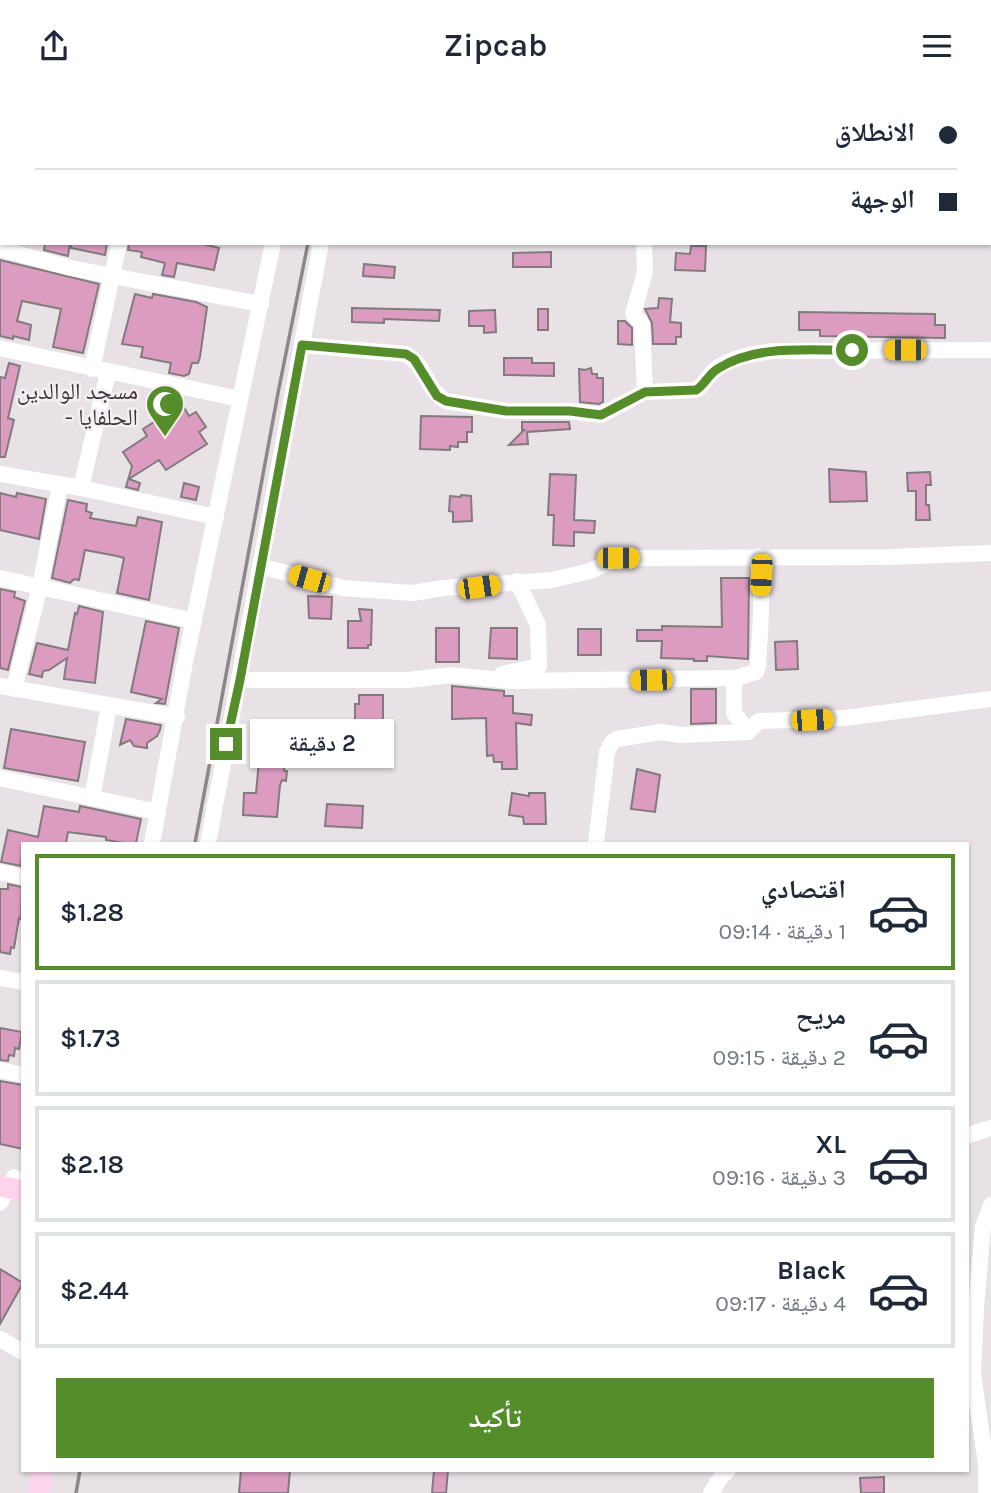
<!DOCTYPE html>
<html lang="ar">
<head>
<meta charset="utf-8">
<style>
  body { margin:0; font-family:Karla,"Noto Naskh Arabic",sans-serif; background:#f2f2f3; color:#1f2937; direction:rtl; height:100vh; display:flex; flex-direction:column; font-size:26px; white-space:nowrap }
  * { box-sizing:border-box; margin:0 }
  p { font-size:23px; color:#747a83 }
  .icon { flex:none; width:38px; height:38px; fill:none; stroke:currentColor; stroke-width:2; stroke-linecap:round; stroke-linejoin:round }
  .map { position:relative; flex:1; overflow:hidden; direction:ltr }
  .drawer { position:absolute; left:21px; top:751px; width:948px; height:630px; display:flex; flex-direction:column; background:#fff; border-radius:0px; box-shadow:0 2px 5px #0004; direction:rtl }
  .drawer>* { flex:none }
  .guide { position:absolute; left:0px; top:0px; width:992px; height:154px; box-shadow:0 2px 5px #0004; direction:rtl; display:grid; align-content:center; height:154px; padding:0 35px; background:#fff }
  .end { position:absolute; width:32px; height:32px; margin:-16px; border:9px solid #548d29; background:#fff; box-shadow:0 0 0 4px #fff }
  .from { border-radius:50% }
  .bubble { position:absolute; height:49px; border-radius:0px; background:#fff; box-shadow:0 2px 5px #0004; font-size:23px; font-weight:600; line-height:49px; text-align:center; direction:rtl }
  .car { position:absolute; width:21px; height:42px; margin:-21px -10px; border-radius:9px; box-shadow:0 0 5px 2px #0007; background:linear-gradient(#f5c518 24%,#345 0 40%,#f5c518 0 76%,#345 0 86%,#f5c518 0) }
  .guide b { display:flex; align-items:center; gap:24px; height:66px; font-size:26px }
  .guide b+b { border-top:2px solid #e0e1e3 }
  .guide i { width:18px; height:18px; background:#1f2937 }
  ul { padding:12px 0 0; list-style:none }
  li { display:flex; align-items:center; gap:21px; height:116px; margin:0 14px 10px; padding:0 21px; border:4px solid #e0e1e3; border-radius:0px }
  li div { flex:1 }
  li b { display:block; font-size:26px }
  li em { font-style:normal; font-weight:600 }
  li.on { border-color:#548d29 }
  li>.icon { width:63px; height:63px; stroke-width:1.5 }
  .primary-button { display:flex; gap:14px; margin-top:auto; padding:14px 35px }
  .primary-button a { flex:1; height:80px; border-radius:0px; background:#548d29; color:#fff; font-size:28px; font-weight:600; line-height:80px; text-align:center }
  header { display:flex; justify-content:space-between; align-items:center; height:91px; padding:0 35px; background:#fff; font-size:32px; font-weight:600 }
  .map>svg:first-child { display:block }
  .building { fill:#dc9cc0; stroke:#817b7e; stroke-width:2 }
  .lines { fill:none; stroke-linecap:round; stroke-linejoin:round }
  .minor { stroke:#fff; stroke-width:16 }
  .major { stroke:#fed4ec; stroke-width:21 }
  .highway { stroke:#feb7df; stroke-width:24 }
  .rail { stroke:#8c878a; stroke-width:3.5 }
  .route { stroke:#548d29; stroke-width:9 }
  .labels { text-anchor:middle; stroke-width:5; stroke-linejoin:round; paint-order:stroke }
  .poi-label { font-size:23px; fill:#393637; stroke:#f6eef2; text-anchor:end }
</style>
</head>
<body>
<header><svg class="icon" aria-label="menu" viewBox="0 0 24 24"><path d="M4 6h16M4 12h16M4 18h16"/></svg>Zipcab<svg class="icon" aria-label="share" viewBox="0 0 24 24"><path d="M12 15V3M7 8l5-5 5 5M5 13v7h14v-7"/></svg></header>
<div class="map">
<svg width="991" height="1402" viewBox="0 0 991 1402">
  <rect width="100%" height="100%" fill="#e8e1e5"/>
  <g class="building">
    <polygon points="45,152 70,152 68,165 44,159"/>
    <polygon points="71,152 107,152 105,164 71,157"/>
    <polygon points="129,152 199,152 219,157 214,179 177,172 174,186 162,184 165,172 141,166 142,161 128,159"/>
    <polygon points="691,155 706,155 705,180 675,179 676,162 690,163"/>
    <polygon points="551,161 551,176 513,176 513,162"/>
    <polygon points="0,169 99,193 83,262 53,256 61,218 22,210 17,230 31,234 29,249 13,245 13,248 0,245"/>
    <polygon points="364,173 395,176 394,187 363,185"/>
    <polygon points="135,203 152,207 153,203 196,211 207,216 200,266 198,272 192,272 189,283 184,285 169,282 171,272 141,266 143,256 122,253"/>
    <polygon points="659,207 672,208 670,231 681,232 681,246 676,246 676,253 653,253 652,232 645,218 658,217"/>
    <polygon points="352,217 440,219 439,230 384,228 384,232 352,231"/>
    <rect x="538" y="218" width="10" height="21"/>
    <polygon points="495,219 496,241 484,242 484,235 469,235 469,220"/>
    <polygon points="799,221 935,223 935,234 945,234 945,247 820,245 820,239 799,239"/>
    <polygon points="618,230 625,230 632,237 632,254 618,253"/>
    <polygon points="504,267 532,267 532,272 554,272 554,285 504,284"/>
    <polygon points="9,272 20,275 8,327 14,329 5,366 0,366 0,286 5,287"/>
    <polygon points="591,277 592,283 597,283 597,287 603,287 603,311 599,313 580,311 579,278 585,279"/>
    <polygon points="182,313 189,325 196,321 206,336 199,341 207,353 166,379 159,369 129,388 140,392 138,399 126,396 132,375 123,361 147,345 143,338"/>
    <polygon points="421,325 472,326 472,341 467,341 467,351 458,351 458,356 450,355 450,359 420,358"/>
    <polygon points="522,331 569,331 570,338 527,341 528,353 509,354 524,339 522,339"/>
    <polygon points="829,378 866,381 867,410 830,411"/>
    <polygon points="930,381 931,394 926,394 926,414 929,414 930,429 916,429 916,400 908,400 907,382"/>
    <polygon points="550,383 576,384 574,429 595,430 594,442 574,441 574,455 553,454 554,424 548,424"/>
    <polygon points="184,392 199,396 196,409 181,406"/>
    <polygon points="0,402 16,406 17,402 46,408 39,448 0,439"/>
    <polygon points="461,404 471,405 472,430 453,431 453,421 449,420 450,405 461,406"/>
    <polygon points="68,409 87,413 86,420 92,422 90,427 136,435 138,426 162,431 149,509 117,502 124,467 117,465 85,459 79,489 74,488 70,492 52,487"/>
    <polygon points="721,487 749,487 748,568 707,565 707,570 694,570 694,568 661,567 662,550 637,550 637,539 662,539 662,535 722,536"/>
    <polygon points="0,498 15,501 14,506 25,510 8,579 0,577"/>
    <polygon points="308,505 332,506 331,528 309,527"/>
    <polygon points="79,515 103,521 95,592 64,588 67,567 49,579 43,580 42,586 29,583 37,552 68,559 75,522 77,523"/>
    <polygon points="359,518 372,519 371,554 368,554 368,557 348,557 348,530 361,530"/>
    <polygon points="146,530 179,537 165,613 156,612 162,608 131,601"/>
    <rect x="436" y="537" width="23" height="34"/>
    <polygon points="491,537 517,537 517,568 489,567"/>
    <rect x="578" y="538" width="23" height="26"/>
    <polygon points="797,550 798,578 776,579 775,551"/>
    <polygon points="452,595 504,600 504,605 513,605 513,622 532,624 531,634 516,632 517,678 502,678 502,671 494,671 493,664 487,665 486,627 452,628"/>
    <polygon points="691,598 716,598 716,632 691,633"/>
    <polygon points="359,604 383,604 383,633 380,633 380,639 355,640 355,613 359,613"/>
    <polygon points="126,628 161,634 160,639 157,645 147,652 147,657 134,655 130,649 120,654"/>
    <polygon points="11,638 85,651 78,690 4,677"/>
    <polygon points="323,643 352,643 352,667 342,667 342,673 324,673"/>
    <polygon points="260,659 286,661 284,680 287,680 286,690 282,689 280,694 277,726 243,724 244,702 256,702"/>
    <polygon points="637,678 660,684 655,721 631,718"/>
    <polygon points="512,702 529,705 529,702 545,702 546,733 524,733 523,726 509,724"/>
    <polygon points="327,713 363,715 362,737 325,735"/>
    <polygon points="44,715 79,721 80,715 141,728 136,752 124,752 106,749 106,746 68,741 66,752 23,752 21,775 1,771 8,739 38,746"/>
    <polygon points="8,793 22,796 21,828 19,827 14,857 11,856 10,863 0,861 0,798 8,798"/>
    <polygon points="0,937 22,941 19,958 15,957 14,965 9,964 8,970 0,969"/>
    <polygon points="0,990 23,994 23,1058 0,1053"/>
    <polygon points="0,1178 23,1192 0,1233"/>
    <polygon points="241,1379 290,1379 288,1402 239,1402"/>
    <polygon points="434,1379 448,1379 446,1402 432,1402"/>
    <polygon points="884,1386 884,1402 861,1402 860,1387"/>
  </g>
  <g class="lines">
    <g class="minor">
      <polyline points="180,0 188,2"/>
      <polyline points="448,0 450,2"/>
      <polyline points="714,0 715,2"/>
      <polyline points="155,2 156,0"/>
      <polyline points="306,2 307,0"/>
      <polyline points="350,2 351,0"/>
      <polyline points="990,70 991,71"/>
      <polyline points="119,152 112,185 261,213"/>
      <polyline points="644,152 645,181 633,223 642,233 645,301"/>
      <polyline points="0,158 71,177 112,185 92,278"/>
      <path d="M302 254 406 263C425 273 426 299 446 310L506 320H570L601 324 645 301 696 299C704 294 708 284 716 278 732 266 753 263 772 260L991 259"/>
      <polyline points="0,257 240,308"/>
      <polyline points="0,383 81,397 216,426"/>
      <polyline points="81,397 108,281"/>
      <polyline points="260,475 343,497 413,502 443,497 552,489 590,480 618,467 890,466 991,462"/>
      <polyline points="0,487 194,530"/>
      <polyline points="502,583 539,575 538,534 517,490"/>
      <polyline points="734,587 734,622 748,641 759,630 844,627 991,608"/>
      <path d="M240 589H408L451 584 513 590 736 587 756 581 758 575C760 538 764 502 758 465"/>
      <polyline points="0,595 177,626"/>
      <polyline points="14,598 40,495 60,394"/>
      <polyline points="0,687 158,721"/>
      <polyline points="92,707 109,615"/>
      <polyline points="152,752 185,571 273,152"/>
      <polyline points="208,752 321,152"/>
      <polyline points="596,752 607,661 612,651 617,648 661,641 680,644 748,641"/>
      <polyline points="0,781 23,786"/>
      <polyline points="0,887 23,891"/>
      <polyline points="0,979 23,984"/>
      <polyline points="968,1044 991,1037"/>
      <polyline points="0,1112 14,1086"/>
      <polyline points="0,1248 23,1261"/>
      <polyline points="711,1402 721,1386 728,1379"/>
      <polyline points="986,1402 986,1373 973,1283 976,1217 983,1135 991,1114"/>
    </g>
    <g class="major">
      <polyline points="0,1095 23,1100"/>
      <polyline points="39,1402 43,1379"/>
    </g>
    <g class="highway">
      <polyline points="10,2 10,0"/>
      <polyline points="32,2 33,0"/>
      <polyline points="0,27 2,23"/>
      <polyline points="0,82 2,77"/>
    </g>
    <g class="rail">
      <polyline points="339,2 340,0"/>
      <polyline points="195,752 278,302 308,152"/>
      <polyline points="76,1402 80,1379"/>
    </g>
  </g>
  <g class="lines">
    <path class="route" d="M226 653 240 589 302 254 406 263 414 268 437 305 446 310 506 320H570L601 324 645 301 696 299C705 294 709 282 719 277 758 253 808 260 852 259"/>
  </g>
  <defs>
    <symbol id="mosque-pin" viewBox="-11 -11 22 30"><path d="M0 17L-7.5 6A9.5 9.5 0 1 1 7.5 6Z" fill="#548d29" stroke="#f6eef2"/><path d="M3.5-4.9A6 6 0 1 0 3.5 4.9A5 5 0 1 1 3.5-4.9Z" fill="#fff"/></symbol>
  </defs>
  <g fill-rule="evenodd">
    <use href="#mosque-pin" x="143" y="291" width="44" height="60"/>
  </g>
  <g class="labels">
    <g class="poi-label">
      <text x="138" y="308">مسجد الوالدين<tspan x="138" dy="26">- الحلفايا</tspan></text>
    </g>
  </g>
</svg>
<i class="end from" style="left:852px;top:259px"></i>
<i class="end" style="left:226px;top:653px"></i>
<div class="bubble" style="left:250px;top:628px;width:144px">2 دقيقة</div>
<i class="car" style="left:905px;top:259px;rotate:270deg"></i>
<i class="car" style="left:618px;top:467px;rotate:90deg"></i>
<i class="car" style="left:761px;top:484px;rotate:183deg"></i>
<i class="car" style="left:309px;top:488px;rotate:286deg"></i>
<i class="car" style="left:479px;top:496px;rotate:82deg"></i>
<i class="car" style="left:651px;top:589px;rotate:269deg"></i>
<i class="car" style="left:812px;top:629px;rotate:87deg"></i>
<div class="guide">
<b><i class="from"></i>الانطلاق</b>
<b><i></i>الوجهة</b>
</div>
<section class="drawer">
<ul>
<li class="on"><svg class="icon" aria-label="car" viewBox="0 0 24 24"><path d="M5 17H2v-5l4-1 3-4h7l3 4 3 1v5h-3M9 17h6M6 11h13"/><circle cx="7" cy="17" r="2"/><circle cx="17" cy="17" r="2"/></svg><div><b>اقتصادي</b><p>1 دقيقة · 09:14</p></div><em>$1.28</em></li>
<li><svg class="icon" aria-label="car" viewBox="0 0 24 24"><path d="M5 17H2v-5l4-1 3-4h7l3 4 3 1v5h-3M9 17h6M6 11h13"/><circle cx="7" cy="17" r="2"/><circle cx="17" cy="17" r="2"/></svg><div><b>مريح</b><p>2 دقيقة · 09:15</p></div><em>$1.73</em></li>
<li><svg class="icon" aria-label="car" viewBox="0 0 24 24"><path d="M5 17H2v-5l4-1 3-4h7l3 4 3 1v5h-3M9 17h6M6 11h13"/><circle cx="7" cy="17" r="2"/><circle cx="17" cy="17" r="2"/></svg><div><b>XL</b><p>3 دقيقة · 09:16</p></div><em>$2.18</em></li>
<li><svg class="icon" aria-label="car" viewBox="0 0 24 24"><path d="M5 17H2v-5l4-1 3-4h7l3 4 3 1v5h-3M9 17h6M6 11h13"/><circle cx="7" cy="17" r="2"/><circle cx="17" cy="17" r="2"/></svg><div><b>Black</b><p>4 دقيقة · 09:17</p></div><em>$2.44</em></li>
</ul>
<div class="primary-button"><a>تأكيد</a></div>
</section>
</div>
</body>
</html>
